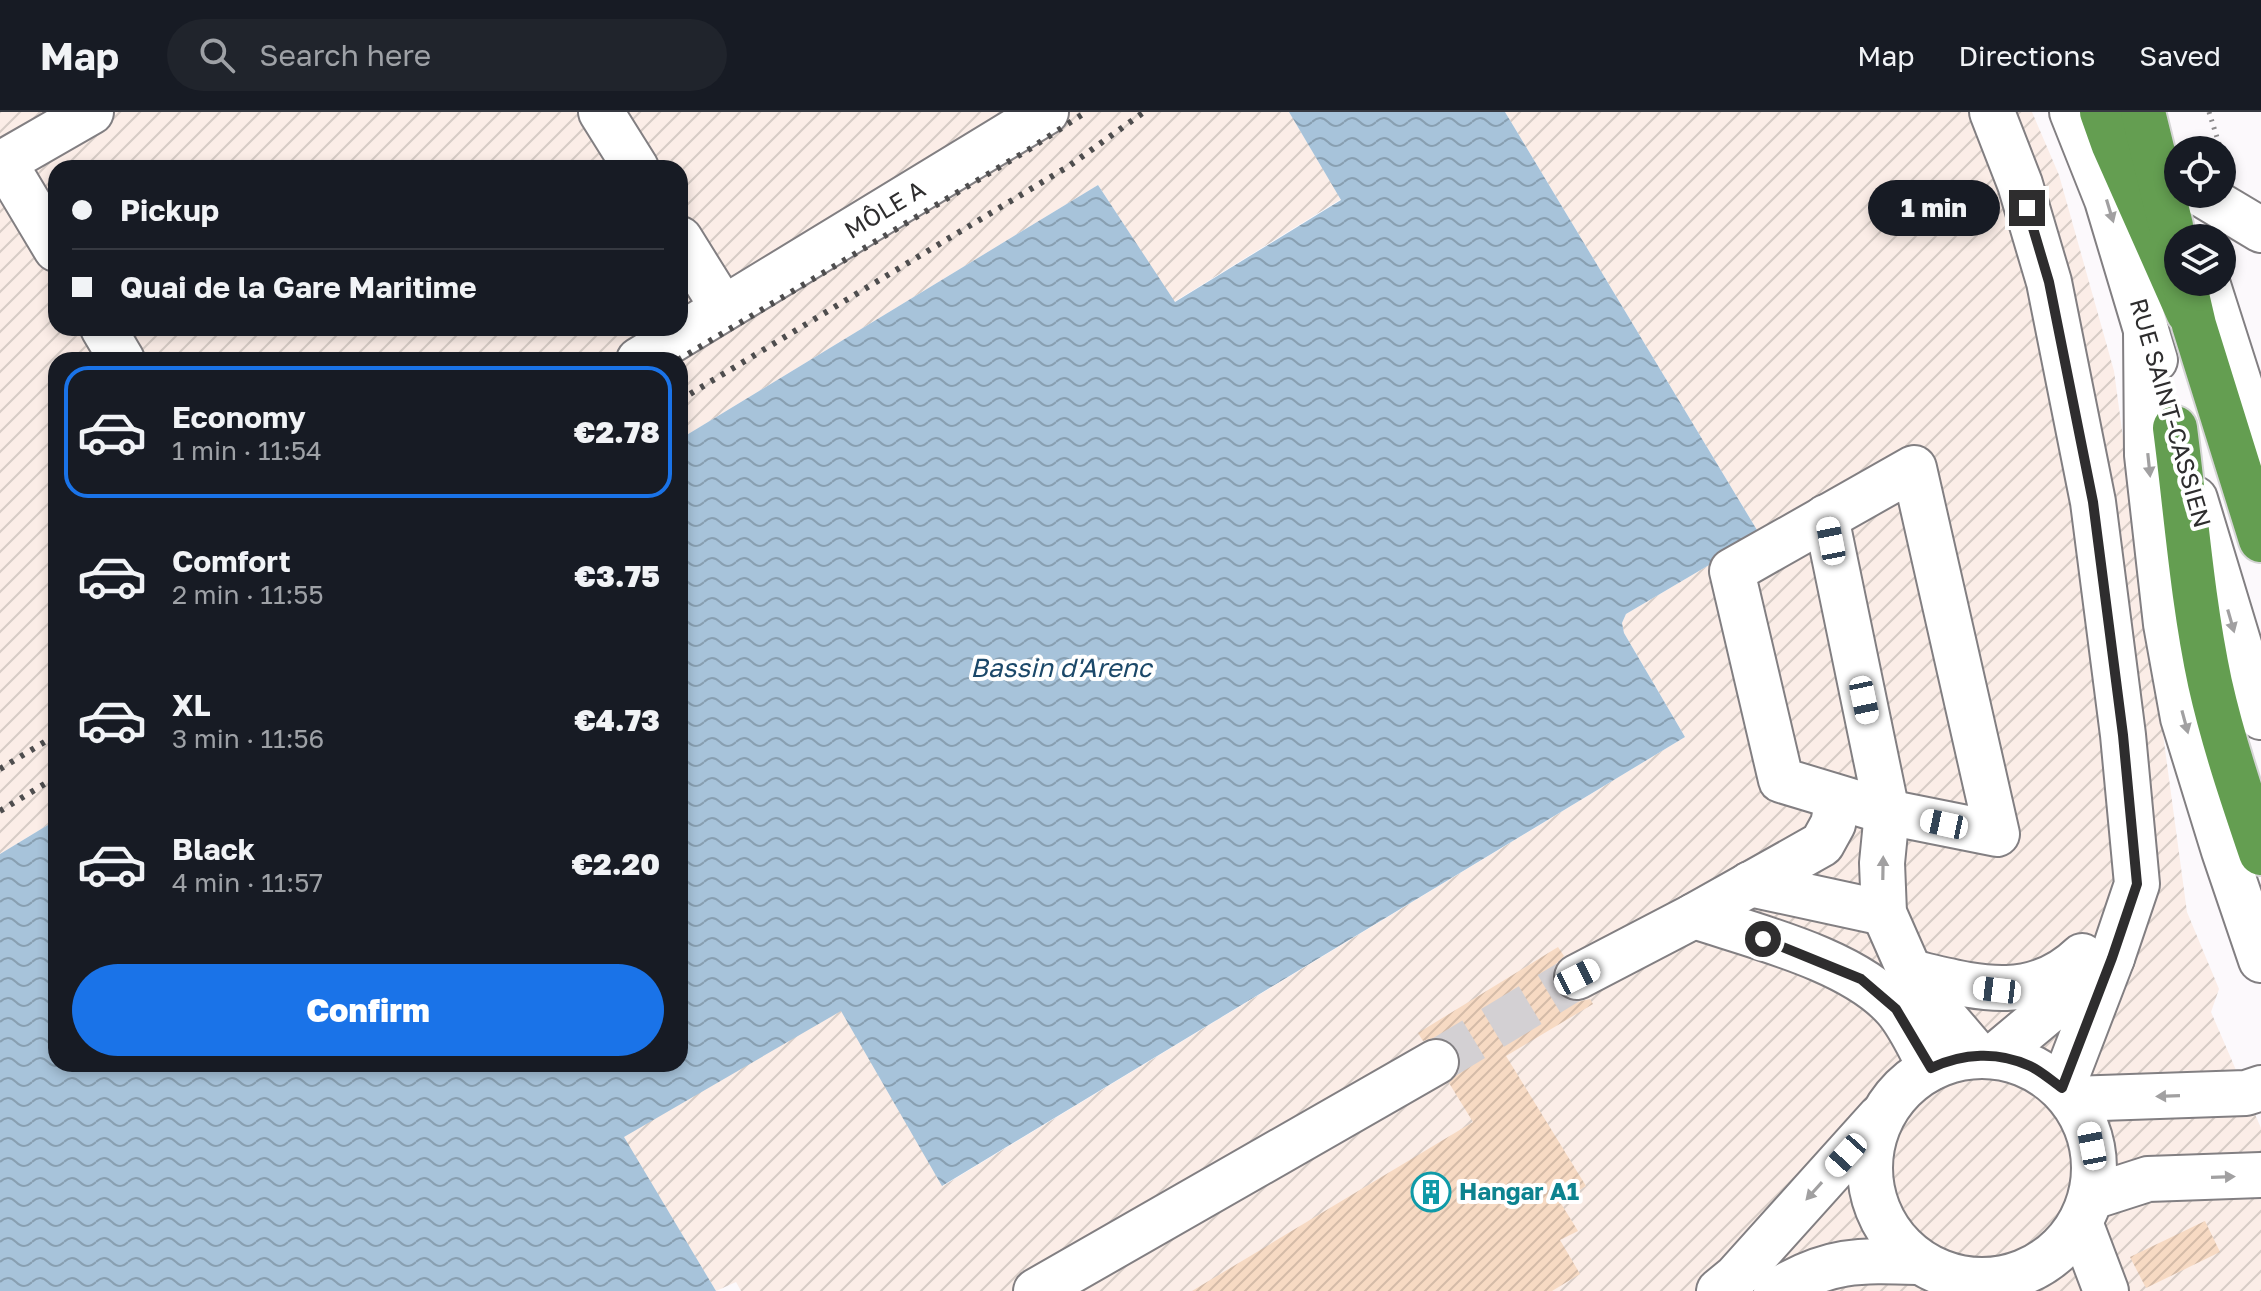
<!DOCTYPE html>
<html lang="en">
<head>
<meta charset="utf-8">
<style>
  body { margin:0; font-family:"Golos Text",sans-serif; background:#20242c; color:#f1f3f6; height:100vh; display:flex; flex-direction:column; font-size:30px; white-space:nowrap }
  * { box-sizing:border-box; margin:0 }
  p { font-size:26px; color:#9ea1a6 }
  .icon { flex:none; width:44px; height:44px; fill:none; stroke:currentColor; stroke-width:2; stroke-linecap:round; stroke-linejoin:round }
  .map { position:relative; flex:1; overflow:hidden }
  .side { position:absolute; left:48px; top:240px; width:640px; height:720px; display:flex; flex-direction:column; background:#171b24; border-radius:24px; box-shadow:0 4px 12px #0003 }
  .side>* { flex:none }
  .hud { position:absolute; left:48px; top:48px; width:640px; height:176px; border-radius:24px; box-shadow:0 4px 12px #0003; display:grid; align-content:center; height:176px; padding:0 24px; background:#171b24 }
  .controls { position:absolute; left:2164px; top:24px; display:grid; gap:16px }
  .controls a { display:grid; place-items:center; width:72px; height:72px; border-radius:50%; background:#171b24; box-shadow:0 4px 12px #0003; font-size:40px }
  .end { position:absolute; width:36px; height:36px; margin:-18px; border:10px solid #2e2d2e; background:#fff; box-shadow:0 0 0 4px #fff }
  .from { border-radius:50% }
  .bubble { position:absolute; height:56px; border-radius:28px; background:#171b24; box-shadow:0 4px 12px #0003; font-size:26px; font-weight:800; line-height:56px; text-align:center }
  .car { position:absolute; width:24px; height:48px; margin:-24px -12px; border-radius:10px; box-shadow:0 0 6px 2px #0007; background:linear-gradient(#fff 24%,#345 0 40%,#fff 0 76%,#345 0 86%,#fff 0) }
  .hud b { display:flex; align-items:center; gap:28px; height:76px; font-size:30px }
  .hud b+b { border-top:2px solid #363941 }
  .hud i { width:20px; height:20px; background:#f1f3f6 }
  ul { padding:14px 0 0; list-style:none }
  li { display:flex; align-items:center; gap:24px; height:132px; margin:0 16px 12px; padding:0 8px; border:4px solid transparent; border-radius:24px }
  li div { flex:1 }
  li b { display:block; font-size:30px }
  li em { font-style:normal; font-weight:800 }
  li.on { border-color:#1a73e8 }
  li>.icon { width:72px; height:72px; stroke-width:1.5 }
  .primary-button { display:flex; gap:16px; margin-top:auto; padding:16px 24px }
  .primary-button a { flex:1; height:92px; border-radius:48px; background:#1a73e8; color:#fff; font-size:32px; font-weight:800; line-height:92px; text-align:center }
  header { display:flex; align-items:center; gap:48px; box-sizing:border-box; height:112px; padding:0 40px; background:#171b24; border-bottom:2px solid #363941 }
  header strong { font-size:38px }
  nav { display:flex; gap:44px; margin-inline-start:auto; font-size:28px }
  .search { width:560px; height:72px; background:#20242c; display:flex; align-items:center; gap:20px; box-sizing:border-box; padding:0 28px; border-radius:44px; color:#9ea1a6; font-size:30px }
  .map>svg:first-child { display:block }
  .industrial { fill:url(#industrial-furrows); fill-rule:evenodd }
  .water { fill:url(#water-waves) }
  .building { fill:url(#building-hatch) }
  .lines { fill:none; stroke-linecap:round; stroke-linejoin:round }
  .minor-tunnel { stroke:#d3d0d3; stroke-width:44; stroke-dasharray:44 22; stroke-linecap:butt }
  .minor-casing { stroke:#827f82; stroke-width:48 }
  .highway-casing { stroke:#d5d5d5; stroke-width:48 }
  .path { stroke:#8c8a8c; stroke-width:5; stroke-dasharray:2 6; stroke-linecap:butt }
  .minor { stroke:#fff; stroke-width:44 }
  .highway { stroke:#649e51; stroke-width:44 }
  .rail { stroke:#4e4d4e; stroke-width:6; stroke-dasharray:4 8; stroke-linecap:butt }
  .oneway { fill:#a1a0a1 }
  .route { stroke:#2e2d2e; stroke-width:10 }
  .labels { text-anchor:middle; stroke-width:8; stroke-linejoin:round; paint-order:stroke }
  .street-label { font-size:24px; fill:#2e2d2e; stroke:#fff }
  .culture-label { font-size:24px; font-weight:bold; fill:#0d838f; stroke:#fff; text-anchor:start }
  .water-label { font-size:26px; font-style:italic; fill:#1b4869; stroke:#fff }
</style>
</head>
<body>
<header>
<strong>Map</strong>
<div class="search"><svg class="icon" aria-label="search" viewBox="0 0 24 24"><circle cx="10" cy="10" r="6"/><path d="M15 15l6 6"/></svg>Search here</div>
<nav><a>Map</a><a>Directions</a><a>Saved</a></nav>
</header>
<div class="map">
<svg width="2261" height="1179" viewBox="0 0 2261 1179">
  <defs>
    <pattern id="industrial-furrows" width="10" height="10" patternUnits="userSpaceOnUse" patternTransform="scale(2)"><rect width="10" height="10" fill="#fbede7"/><path d="M-1 1l2-2M0 10L10 0M9 11l2-2" fill="none" stroke="#d7ccc6"/></pattern>
    <pattern id="water-waves" width="16" height="10" patternUnits="userSpaceOnUse" patternTransform="scale(2)"><rect width="16" height="10" fill="#a7c3da"/><path d="M0 5q4-4 8 0t8 0" fill="none" stroke="#889fb1"/></pattern>
    <pattern id="building-hatch" width="6" height="6" patternUnits="userSpaceOnUse" patternTransform="scale(2)"><rect width="6" height="6" fill="#f7dac3"/><path d="M-1 1l2-2M0 6l6-6M5 7l2-2" fill="none" stroke="#d4bba8"/></pattern>
  </defs>
  <rect width="100%" height="100%" fill="#fcf9fc"/>
  <g class="industrial">
    <path d="M0 0H1289L1341 87 1174 190 1098 73 680 327V248H56V708L0 742ZM56 56H680V216H56Z"/>
    <polygon points="1505,0 2032,0 2059,63 2114,259 2187,800 2219,877 2211,900 2261,1016 2261,1179 741,1179 736,1170 716,1179 623,1025 841,898 943,1074 1685,625 1624,521 1622,511 1626,502 1760,423"/>
  </g>
  <polygon class="water" points="1289,0 1505,0 1760,423 1626,502 1622,511 1624,521 1685,625 942,1074 841,899 624,1025 716,1179 0,1179 0,742 56,708 56,952 680,952 680,327 1098,73 1175,190 1341,88"/>
  <g class="building">
    <polygon points="1558,835 1564,844 1556,852 1552,863 1555,877 1564,886 1577,890 1590,887 1593,892 1506,944 1586,1074 1560,1090 1578,1119 1560,1128 1580,1162 1552,1179 1192,1179 1473,1010 1449,971 1458,962 1461,951 1457,937 1449,929 1437,925 1423,929 1418,921"/>
    <polygon points="2205,1109 2220,1140 2146,1176 2130,1145"/>
  </g>
  <g class="lines">
    <polyline class="minor-tunnel" points="1436,950 1577,865"/>
    <defs>
      <g id="minor">
        <polyline points="601,0 636,56"/>
        <polyline points="1992,0 2020,72 2049,170 2093,390 2123,623 2137,772 2112,846"/>
        <polyline points="2072,0 2107,88 2155,248"/>
        <polyline points="2201,82 2261,118"/>
        <polyline points="680,127 723,196"/>
        <polyline points="56,137 4,50 91,0"/>
        <polyline points="2207,170 2261,339"/>
        <polyline points="103,216 122,248"/>
        <polyline points="2146,219 2147,343 2166,512 2183,606 2224,739 2261,848"/>
        <polyline points="639,248 1046,0"/>
        <polygon points="1914,356 1997,722 1887,700 1781,668 1732,459"/>
        <polyline points="2195,387 2261,605"/>
        <polyline points="1826,405 1887,700 1882,751 1884,801 1910,860 1936,895 1978,944"/>
        <polyline points="1750,772 1884,801"/>
        <path d="M1694 804C1754 824 1854 848 1896 897 1910 913 1920 937 1931 956"/>
        <path d="M1910 860C1971 874 2030 894 2082 844"/>
        <polyline points="1577,865 1694,804 1822,732 1833,712 1838,687"/>
        <circle cx="1982" cy="1056" r="112"/>
        <polyline points="1995,944 2112,846 2062,976"/>
        <polyline points="2072,987 2246,981 2261,976"/>
        <polyline points="2092,1085 2148,1067 2261,1063"/>
        <polyline points="2081,1113 2106,1179"/>
        <polyline points="1036,1179 1436,950"/>
        <polyline points="1719,1179 1736,1165 1880,1005"/>
        <path d="M1776 1179C1829 1147 1858 1148 1918 1150"/>
      </g>
      <g id="highway">
        <polyline points="2102,0 2113,31 2188,200"/>
        <polyline points="2143,0 2171,114"/>
        <polyline points="2184,170 2194,213 2261,428"/>
        <path d="M2175 316C2186 400 2192 487 2210 571 2223 629 2242 685 2261 741"/>
      </g>
    </defs>
    <use href="#minor" class="minor-casing"/>
    <use href="#highway" class="highway-casing"/>
    <polyline class="path" points="2209,0 2221,38"/>
    <use href="#minor" class="minor"/>
    <use href="#highway" class="highway"/>
    <g class="rail">
      <polyline points="678,248 1028,38 1086,0"/>
      <polyline points="680,288 1069,54 1144,0"/>
      <polyline points="0,657 56,623"/>
      <polyline points="0,699 56,665"/>
    </g>
  </g>
  <defs><path id="oneway-solid" d="M-6-.8H1V-3.2L6.5 0L1 3.2V.8H-6Z" transform="scale(2)"/></defs>
  <g class="oneway">
    <use href="#oneway-solid" transform="translate(2110 99) rotate(73)"/>
    <use href="#oneway-solid" transform="translate(2149 353) rotate(84)"/>
    <use href="#oneway-solid" transform="translate(2231 509) rotate(74)"/>
    <use href="#oneway-solid" transform="translate(2185 610) rotate(75)"/>
    <use href="#oneway-solid" transform="translate(1883 756) rotate(-89)"/>
    <use href="#oneway-solid" transform="translate(2168 984) rotate(178)"/>
    <use href="#oneway-solid" transform="translate(2223 1065) rotate(-2)"/>
    <use href="#oneway-solid" transform="translate(1814 1079) rotate(132)"/>
  </g>
  <g class="lines">
    <path class="route" d="M1763 827 1861 867 1896 897 1931 956C1963 941 1998 939 2030 954 2041 959 2052 969 2062 976L2112 846 2137 772 2123 623 2093 390 2049 170 2027 96"/>
  </g>
  <defs>
    <symbol id="building-ring" viewBox="-11 -11 22 22"><circle r="9.5" fill="#fff" stroke="#0f9aa8" stroke-width="1.5"/><path d="M-4-6H4V6H1V3H-1V6H-4ZM-2.5-4.3h1.7v1.8h-1.7ZM.8-4.3h1.7v1.8H.8ZM-2.5-1h1.7V.8h-1.7ZM.8-1h1.7V.8H.8Z" fill="#0f9aa8"/></symbol>
  </defs>
  <g fill-rule="evenodd">
    <use href="#building-ring" x="1409" y="1058" width="44" height="44"/>
  </g>
  <g class="labels">
    <g class="street-label">
      <text transform="translate(885 98) rotate(-31)" y="8">MÔLE A</text>
      <text transform="translate(2170 301) rotate(74)" y="8">RUE SAINT-CASSIEN</text>
    </g>
    <g class="culture-label">
      <text x="1459" y="1088">Hangar A1</text>
    </g>
    <g class="water-label">
      <text x="1061" y="565">Bassin d'Arenc</text>
    </g>
  </g>
</svg>
<div class="controls">
<a><svg class="icon" aria-label="locate" viewBox="0 0 24 24"><circle cx="12" cy="12" r="6"/><path d="M12 2v4M12 18v4M2 12h4M18 12h4"/></svg></a>
<a><svg class="icon" aria-label="layers" viewBox="0 0 24 24"><path d="M12 4l9 5-9 5-9-5zM3 14l9 5 9-5"/></svg></a>
</div>
<i class="end from" style="left:1763px;top:827px"></i>
<i class="end" style="left:2027px;top:96px"></i>
<div class="bubble" style="left:1868px;top:68px;width:132px">1 min</div>
<i class="car" style="left:1831px;top:429px;rotate:349deg"></i>
<i class="car" style="left:1864px;top:588px;rotate:168deg"></i>
<i class="car" style="left:1944px;top:712px;rotate:282deg"></i>
<i class="car" style="left:1577px;top:865px;rotate:63deg"></i>
<i class="car" style="left:1997px;top:878px;rotate:277deg"></i>
<i class="car" style="left:2092px;top:1034px;rotate:349deg"></i>
<i class="car" style="left:1846px;top:1043px;rotate:222deg"></i>
<div class="hud">
<b><i class="from"></i>Pickup</b>
<b><i></i>Quai de la Gare Maritime</b>
</div>
<section class="side">
<ul>
<li class="on"><svg class="icon" aria-label="car" viewBox="0 0 24 24"><path d="M5 17H2v-5l4-1 3-4h7l3 4 3 1v5h-3M9 17h6M6 11h13"/><circle cx="7" cy="17" r="2"/><circle cx="17" cy="17" r="2"/></svg><div><b>Economy</b><p>1 min · 11:54</p></div><em>€2.78</em></li>
<li><svg class="icon" aria-label="car" viewBox="0 0 24 24"><path d="M5 17H2v-5l4-1 3-4h7l3 4 3 1v5h-3M9 17h6M6 11h13"/><circle cx="7" cy="17" r="2"/><circle cx="17" cy="17" r="2"/></svg><div><b>Comfort</b><p>2 min · 11:55</p></div><em>€3.75</em></li>
<li><svg class="icon" aria-label="car" viewBox="0 0 24 24"><path d="M5 17H2v-5l4-1 3-4h7l3 4 3 1v5h-3M9 17h6M6 11h13"/><circle cx="7" cy="17" r="2"/><circle cx="17" cy="17" r="2"/></svg><div><b>XL</b><p>3 min · 11:56</p></div><em>€4.73</em></li>
<li><svg class="icon" aria-label="car" viewBox="0 0 24 24"><path d="M5 17H2v-5l4-1 3-4h7l3 4 3 1v5h-3M9 17h6M6 11h13"/><circle cx="7" cy="17" r="2"/><circle cx="17" cy="17" r="2"/></svg><div><b>Black</b><p>4 min · 11:57</p></div><em>€2.20</em></li>
</ul>
<div class="primary-button"><a>Confirm</a></div>
</section>
</div>
</body>
</html>
